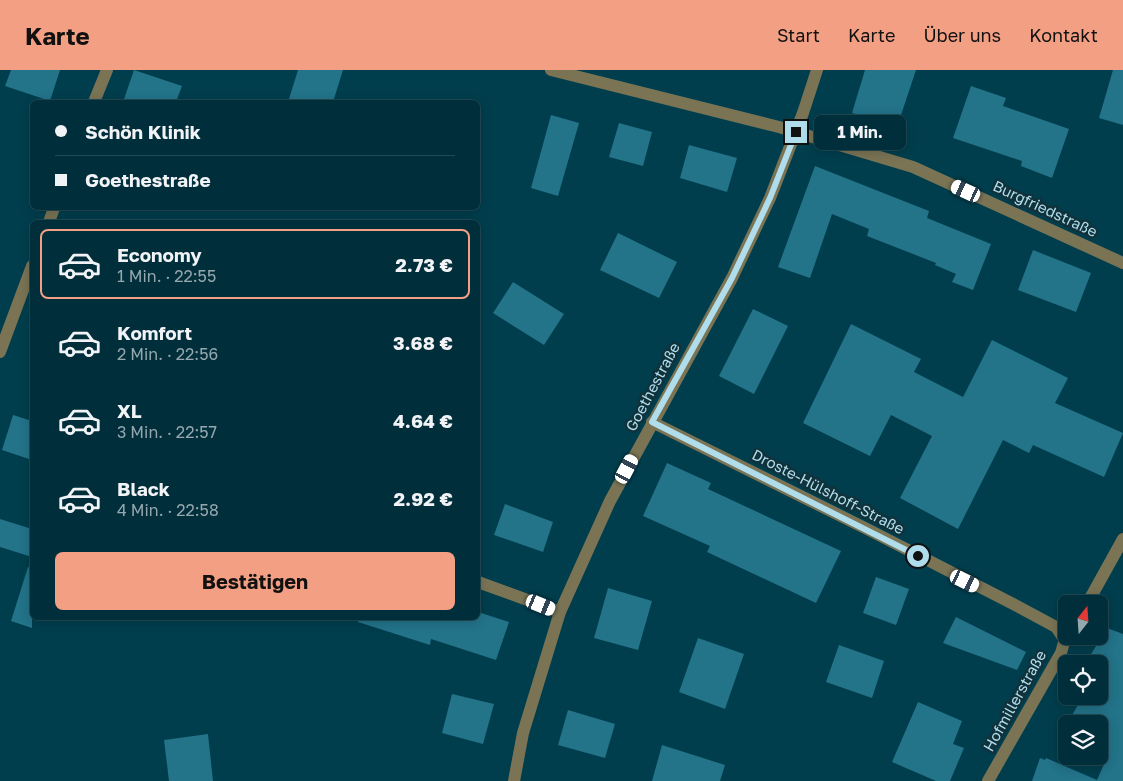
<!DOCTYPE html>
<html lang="de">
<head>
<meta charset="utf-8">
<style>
  body { margin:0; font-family:"Golos Text",sans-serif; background:#0a3642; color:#f1f3f6; height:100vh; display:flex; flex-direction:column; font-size:19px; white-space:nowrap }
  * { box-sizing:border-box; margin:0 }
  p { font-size:16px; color:#95a8af }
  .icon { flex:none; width:28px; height:28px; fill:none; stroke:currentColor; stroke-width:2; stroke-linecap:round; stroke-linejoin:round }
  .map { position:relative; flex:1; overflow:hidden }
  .panel { position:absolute; left:30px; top:150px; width:450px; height:400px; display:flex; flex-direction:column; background:#002e3a; border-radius:8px; box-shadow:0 2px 12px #0003,0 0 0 1px #224a54 }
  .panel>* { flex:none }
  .guide { position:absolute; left:30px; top:30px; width:450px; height:110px; border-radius:8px; box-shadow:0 2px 12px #0003,0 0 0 1px #224a54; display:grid; align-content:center; height:110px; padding:0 25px; background:#002e3a }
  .needle { width:32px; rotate:17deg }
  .buttons { position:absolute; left:1058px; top:525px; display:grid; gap:10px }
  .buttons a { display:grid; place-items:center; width:50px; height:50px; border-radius:8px; background:#002e3a; box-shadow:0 2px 12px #0003,0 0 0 1px #224a54; font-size:25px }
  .end { position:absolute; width:22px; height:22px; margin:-11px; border:6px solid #b0ddec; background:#111; box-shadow:0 0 0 2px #111 }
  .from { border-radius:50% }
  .bubble { position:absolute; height:35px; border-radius:8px; background:#002e3a; box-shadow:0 2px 12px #0003,0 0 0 1px #224a54; font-size:16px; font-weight:700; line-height:35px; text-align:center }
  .car { position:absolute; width:15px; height:30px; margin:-15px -8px; border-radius:6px; box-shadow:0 0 4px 1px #0007; background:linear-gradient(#fff 24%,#345 0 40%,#fff 0 76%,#345 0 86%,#fff 0) }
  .guide b { display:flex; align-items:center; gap:18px; height:48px; font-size:19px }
  .guide b+b { border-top:1px solid #224a54 }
  .guide i { width:12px; height:12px; background:#f1f3f6 }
  ul { padding:9px 0 0; list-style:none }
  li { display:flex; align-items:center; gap:15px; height:70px; margin:0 10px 8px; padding:0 15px; border:2px solid transparent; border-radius:8px }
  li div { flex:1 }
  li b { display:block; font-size:19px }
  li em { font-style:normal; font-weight:700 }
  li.active { border-color:#f39f83 }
  li>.icon { width:45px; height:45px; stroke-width:1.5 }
  .button { display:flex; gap:10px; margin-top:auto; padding:10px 25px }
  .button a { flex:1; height:58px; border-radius:8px; background:#f39f83; color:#111; font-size:20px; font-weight:700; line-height:58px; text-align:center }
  header { display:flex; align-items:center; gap:30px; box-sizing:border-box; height:70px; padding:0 25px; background:#f39f83; color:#111 }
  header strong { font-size:24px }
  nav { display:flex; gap:28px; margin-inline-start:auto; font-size:18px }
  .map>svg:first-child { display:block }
  .building { fill:#237389 }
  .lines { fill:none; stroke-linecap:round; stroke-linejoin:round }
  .minor { stroke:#7a7455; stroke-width:12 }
  .route { stroke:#b0ddec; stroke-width:6 }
  .labels { text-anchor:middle; stroke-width:5; stroke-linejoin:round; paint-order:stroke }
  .street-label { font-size:15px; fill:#b0ddec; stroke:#12323b }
</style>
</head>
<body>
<header>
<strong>Karte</strong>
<nav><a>Start</a><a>Karte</a><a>Über uns</a><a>Kontakt</a></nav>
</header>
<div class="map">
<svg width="1123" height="711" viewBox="0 0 1123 711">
  <rect width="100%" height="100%" fill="#003e4d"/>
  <g class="building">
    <polygon points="11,0 60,0 50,31 5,16"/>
    <polygon points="134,0 182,16 176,32 123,32"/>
    <polygon points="298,0 343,0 333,32 288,32"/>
    <polygon points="865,0 916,0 897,57 852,43"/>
    <polygon points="1113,0 1123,0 1123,55 1099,48"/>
    <polygon points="971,16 1006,28 1003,36 1069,59 1052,108 1021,96 1022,91 953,68"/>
    <polygon points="551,45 579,53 558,126 531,118"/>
    <polygon points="619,53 652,62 643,96 609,87"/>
    <polygon points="689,75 737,88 727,122 680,108"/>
    <polygon points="815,96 929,141 927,148 991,174 973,220 952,212 956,204 935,195 936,193 867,166 869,159 832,144 810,208 778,197"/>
    <polygon points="618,163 677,192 659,228 600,200"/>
    <polygon points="1033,180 1091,203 1076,242 1018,220"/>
    <polygon points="513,212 564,244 544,275 493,243"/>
    <polygon points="753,239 788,256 754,324 719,306"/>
    <polygon points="851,254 921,289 914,302 963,327 992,270 1068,308 1055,333 1123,363 1104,407 1033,375 1029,383 1003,370 958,459 900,428 932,366 891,345 870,386 803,353"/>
    <polygon points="13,345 32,351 32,390 2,380"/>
    <polygon points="667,393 711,413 708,419 841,481 816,533 707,482 710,476 643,446"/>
    <polygon points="505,434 553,452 543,482 494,465"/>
    <polygon points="0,449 32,459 32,487 0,477"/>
    <polygon points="28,497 32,498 32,558 11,551"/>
    <polygon points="876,507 909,519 896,555 863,543"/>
    <polygon points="608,518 652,531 638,580 594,568"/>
    <polygon points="478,542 509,552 496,590 431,569 430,575 358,552 358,548 478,548"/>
    <polygon points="956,547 1026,582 1017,600 943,573"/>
    <polygon points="1107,558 1123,564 1123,711 1032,711 1040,688 1045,690 1046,688 1097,710 1109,683 1099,678 1099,654 1067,654 1083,626 1099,626 1099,594 1085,594"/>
    <polygon points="698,568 744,584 725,639 679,622"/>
    <polygon points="839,575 884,591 872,628 826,612"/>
    <polygon points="452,624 494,634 483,674 442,663"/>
    <polygon points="918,632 962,651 953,674 964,678 950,711 936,711 892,692"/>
    <polygon points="568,640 615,654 605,688 558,675"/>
    <polygon points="208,664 213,711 169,711 164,670"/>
    <polygon points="662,675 725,695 720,711 652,711"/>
  </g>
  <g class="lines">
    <g class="minor">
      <polyline points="551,0 779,57 913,97 1123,193"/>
      <polyline points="94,32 107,0"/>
      <polyline points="49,152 54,138"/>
      <polyline points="0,282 32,196"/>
      <polyline points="652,352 871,461 1017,536 1056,557 1064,569"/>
      <polyline points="478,512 560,542"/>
      <polyline points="1087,534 1123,469"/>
      <polyline points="514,711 523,663 560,542 610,431 732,208 770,128 803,43 817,0"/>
      <polyline points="988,711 1061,583 1066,565"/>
    </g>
  </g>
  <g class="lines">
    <polyline class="route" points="796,62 770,128 732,208 652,352 918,486"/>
  </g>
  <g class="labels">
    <g class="street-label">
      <text transform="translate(1045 139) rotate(25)" y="5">Burgfriedstraße</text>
      <text transform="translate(653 317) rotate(-62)" y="5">Goethestraße</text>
      <text transform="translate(828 422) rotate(27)" y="5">Droste-Hülshoff-Straße</text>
      <text transform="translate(1015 631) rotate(-61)" y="5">Hofmillerstraße</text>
    </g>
  </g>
</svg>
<div class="buttons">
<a><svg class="needle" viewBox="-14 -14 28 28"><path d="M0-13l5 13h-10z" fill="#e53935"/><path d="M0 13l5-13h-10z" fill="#95a8af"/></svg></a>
<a><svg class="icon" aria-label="locate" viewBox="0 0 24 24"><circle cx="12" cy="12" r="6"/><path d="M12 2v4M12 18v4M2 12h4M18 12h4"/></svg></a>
<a><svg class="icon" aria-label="layers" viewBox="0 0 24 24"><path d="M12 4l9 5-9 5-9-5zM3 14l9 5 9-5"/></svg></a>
</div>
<i class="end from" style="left:918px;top:486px"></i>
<i class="end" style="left:796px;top:62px"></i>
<div class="bubble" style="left:814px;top:45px;width:92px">1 Min.</div>
<i class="car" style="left:966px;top:121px;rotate:295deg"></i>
<i class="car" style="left:627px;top:399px;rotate:28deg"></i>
<i class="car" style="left:965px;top:511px;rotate:116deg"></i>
<i class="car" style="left:541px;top:535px;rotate:112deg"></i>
<div class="guide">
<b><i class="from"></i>Schön Klinik</b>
<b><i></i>Goethestraße</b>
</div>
<section class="panel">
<ul>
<li class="active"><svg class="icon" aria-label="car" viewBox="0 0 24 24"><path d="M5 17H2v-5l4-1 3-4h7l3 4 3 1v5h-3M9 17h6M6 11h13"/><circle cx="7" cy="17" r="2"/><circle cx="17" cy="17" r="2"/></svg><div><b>Economy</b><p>1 Min. · 22:55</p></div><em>2.73 €</em></li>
<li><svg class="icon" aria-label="car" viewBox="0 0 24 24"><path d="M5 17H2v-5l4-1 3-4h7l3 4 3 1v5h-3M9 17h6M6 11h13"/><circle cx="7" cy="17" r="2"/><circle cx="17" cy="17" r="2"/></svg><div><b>Komfort</b><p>2 Min. · 22:56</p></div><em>3.68 €</em></li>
<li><svg class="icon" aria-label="car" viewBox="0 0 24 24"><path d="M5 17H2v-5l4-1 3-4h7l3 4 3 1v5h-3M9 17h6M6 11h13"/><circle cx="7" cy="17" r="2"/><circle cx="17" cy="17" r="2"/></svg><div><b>XL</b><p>3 Min. · 22:57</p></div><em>4.64 €</em></li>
<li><svg class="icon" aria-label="car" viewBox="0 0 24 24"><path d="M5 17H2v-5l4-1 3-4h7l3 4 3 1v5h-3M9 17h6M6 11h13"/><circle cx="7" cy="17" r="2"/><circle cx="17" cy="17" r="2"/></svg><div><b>Black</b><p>4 Min. · 22:58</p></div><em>2.92 €</em></li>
</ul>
<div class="button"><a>Bestätigen</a></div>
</section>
</div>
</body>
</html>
